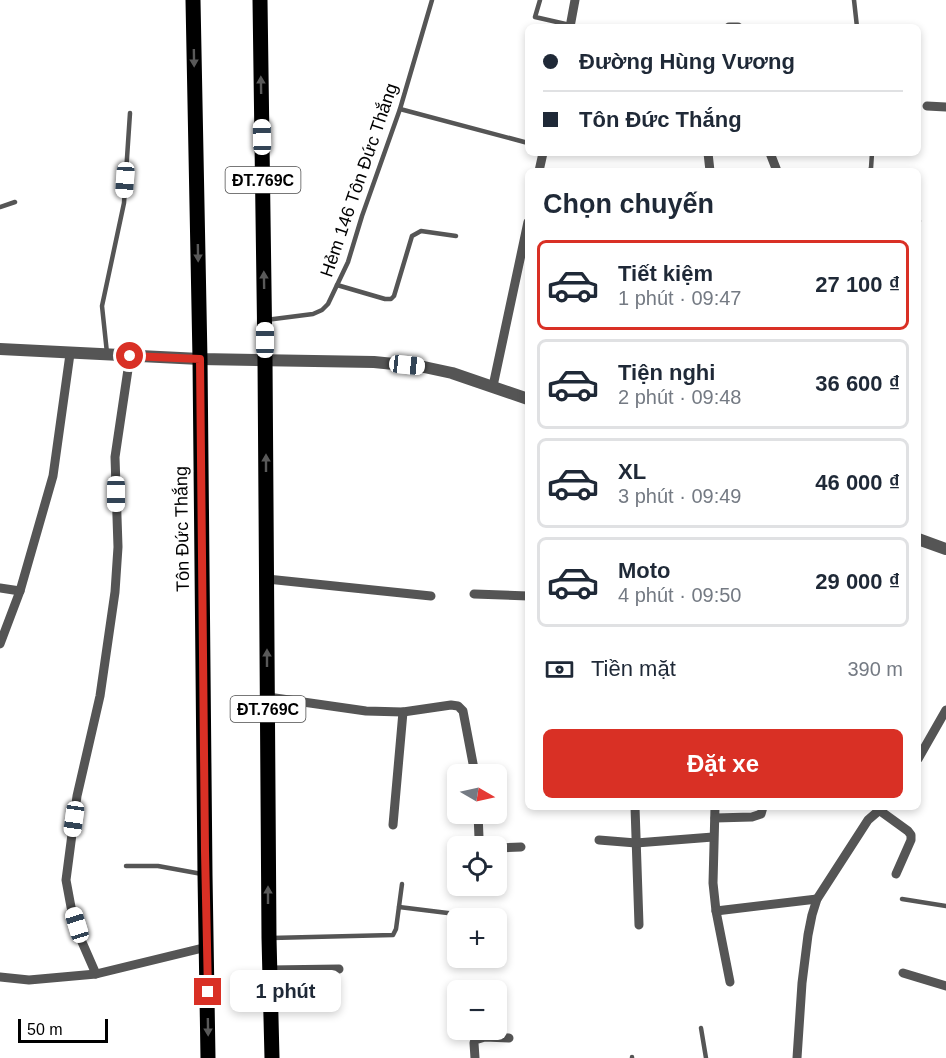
<!DOCTYPE html>
<html lang="vi">
<head>
<meta charset="utf-8">
<style>
  body { margin:0; font-family:Arial,sans-serif; background:#f2f2f3; color:#1f2937; height:100vh; display:flex; flex-direction:column; font-size:22px; white-space:nowrap }
  * { box-sizing:border-box; margin:0 }
  p { font-size:20px; color:#747a83 }
  .icon { flex:none; width:33px; height:33px; fill:none; stroke:currentColor; stroke-width:2; stroke-linecap:round; stroke-linejoin:round }
  .map { position:relative; flex:1; overflow:hidden }
  .drawer { position:absolute; left:525px; top:168px; width:396px; height:642px; display:flex; flex-direction:column; background:#fff; border-radius:9px; box-shadow:0 3px 9px #0003 }
  .drawer>* { flex:none }
  .top-card { position:absolute; left:525px; top:24px; width:396px; height:132px; border-radius:9px; box-shadow:0 3px 9px #0003; display:grid; align-content:center; height:132px; padding:0 18px; background:#fff }
  .needle { width:39px; rotate:99deg }
  .tools { position:absolute; left:447px; top:764px; display:grid; gap:12px }
  .tools a { display:grid; place-items:center; width:60px; height:60px; border-radius:9px; background:#fff; box-shadow:0 3px 9px #0003; font-size:30px }
  .scale { position:absolute; left:18px; bottom:15px; width:90px; box-sizing:border-box; padding-left:6px; border:3px solid #000; border-top:0; font-size:16px; line-height:21px; white-space:nowrap; color:#000; -webkit-text-stroke:4px #fff; paint-order:stroke }
  .end { position:absolute; width:27px; height:27px; margin:-14px; border:8px solid #d93025; background:#fff; box-shadow:0 0 0 3px #fff }
  .from { border-radius:50% }
  .bubble { position:absolute; height:42px; border-radius:9px; background:#fff; box-shadow:0 3px 9px #0003; font-size:20px; font-weight:700; line-height:42px; text-align:center }
  .car { position:absolute; width:18px; height:36px; margin:-18px -9px; border-radius:8px; box-shadow:0 0 4px 2px #0007; background:linear-gradient(#fff 24%,#345 0 40%,#fff 0 76%,#345 0 86%,#fff 0) }
  .top-card b { display:flex; align-items:center; gap:21px; height:57px; font-size:22px }
  .top-card b+b { border-top:2px solid #e0e1e3 }
  .top-card i { width:15px; height:15px; background:#1f2937 }
  ul { padding:0; list-style:none }
  li { display:flex; align-items:center; gap:18px; height:90px; margin:0 12px 9px; padding:0 6px; border:3px solid #e0e1e3; border-radius:9px }
  li div { flex:1 }
  li b { display:block; font-size:22px }
  li em { font-style:normal; font-weight:700 }
  li.current { border-color:#d93025 }
  li>.icon { width:54px; height:54px; stroke-width:1.5 }
  h2 { padding:0 18px; font-size:27px; line-height:72px }
  .pay { display:flex; align-items:center; gap:15px; height:66px; padding:0 18px; font-size:22px }
  .pay p { margin-inline-start:auto }
  .button { display:flex; gap:12px; margin-top:auto; padding:12px 18px }
  .button a { flex:1; height:69px; border-radius:9px; background:#d93025; color:#fff; font-size:24px; font-weight:700; line-height:69px; text-align:center }
  .map>svg:first-child { display:block }
  .lines { fill:none; stroke-linecap:round; stroke-linejoin:round }
  .service { stroke:#555; stroke-width:4.5 }
  .minor { stroke:#555; stroke-width:9 }
  .tertiary { stroke:#555; stroke-width:12 }
  .primary { stroke:#000; stroke-width:15 }
  .oneway { fill:#595959 }
  .route { stroke:#d93025; stroke-width:8 }
  .labels { text-anchor:middle; stroke-width:5; stroke-linejoin:round; paint-order:stroke }
  .shield { fill:#fff; stroke:#4c4c4c; stroke-width:1.5 }
  .shield-label { font-size:16px; font-weight:bold; fill:#000 }
  .street-label { font-size:18px; fill:#000; stroke:#fff }
</style>
</head>
<body>
<div class="map">
<svg width="946" height="1058" viewBox="0 0 946 1058">
  <rect width="100%" height="100%" fill="#fff"/>
  <g class="lines">
    <g class="service">
      <polyline points="540,0 535,17 570,25"/>
      <polyline points="854,0 857,27"/>
      <polyline points="400,109 528,143"/>
      <polyline points="869,171 871,168 872,153"/>
      <polyline points="0,207 15,202"/>
      <polyline points="918,221 919,221"/>
      <polyline points="337,285 385,299 391,299 394,296 412,236 421,231 456,236"/>
      <polyline points="266,320 313,314 322,310 328,304 348,262 362,216 400,109 432,0"/>
      <polyline points="107,353 102,306 124,203 130,113"/>
      <polyline points="126,866 158,866 202,874"/>
      <polyline points="902,899 946,906"/>
      <polyline points="399,907 464,915"/>
      <polyline points="271,938 393,935 396,929 402,884"/>
      <polyline points="701,1028 706,1058"/>
      <polyline points="632,1057 632,1058"/>
    </g>
    <g class="minor">
      <polyline points="570,27 575,0"/>
      <polyline points="729,27 738,27"/>
      <polyline points="927,106 946,107"/>
      <polyline points="708,153 710,171"/>
      <polyline points="770,153 777,171"/>
      <polyline points="539,171 543,153"/>
      <polyline points="493,386 528,222"/>
      <polyline points="267,579 431,596"/>
      <polyline points="0,588 20,591"/>
      <polyline points="474,594 528,596"/>
      <polyline points="0,644 20,591 53,476 70,354"/>
      <polyline points="268,697 366,711 403,712 451,705 458,706 463,711 475,774"/>
      <polyline points="918,759 946,710"/>
      <polyline points="635,807 639,925"/>
      <polyline points="715,807 713,883 716,911 730,982"/>
      <polyline points="879,810 908,831 911,835 911,840 896,874"/>
      <polyline points="478,813 479,838 482,846"/>
      <polyline points="715,818 752,817 761,814 763,807"/>
      <polyline points="393,825 403,712"/>
      <polyline points="599,840 636,843 713,837"/>
      <polyline points="496,848 521,847"/>
      <polyline points="716,911 817,899"/>
      <polyline points="270,970 339,969"/>
      <polyline points="903,973 946,986"/>
      <polyline points="96,974 82,942 71,907 66,880 77,796 100,696 115,592 118,547 115,457 130,356"/>
      <polyline points="0,977 29,980 96,974 207,947"/>
      <polyline points="475,1058 474,1043 475,1040 485,1037 509,1038"/>
      <polyline points="797,1058 802,983 808,935 812,915 817,899 868,820 883,807"/>
    </g>
    <g class="tertiary">
      <polyline points="0,349 200,359 374,362 424,367 452,373 528,399"/>
      <polyline points="918,539 946,549"/>
    </g>
    <g class="primary">
      <polyline points="193,0 200,359 205,875 208,1058"/>
      <polyline points="260,0 265,359 269,938 272,1058"/>
    </g>
  </g>
  <defs><path id="oneway-solid" d="M-6-.8H1V-3.2L6.5 0L1 3.2V.8H-6Z" transform="scale(1.5)"/></defs>
  <g class="oneway">
    <use href="#oneway-solid" transform="translate(194 58) rotate(89)"/>
    <use href="#oneway-solid" transform="translate(261 85) rotate(-91)"/>
    <use href="#oneway-solid" transform="translate(198 253) rotate(89)"/>
    <use href="#oneway-solid" transform="translate(264 280) rotate(-91)"/>
    <use href="#oneway-solid" transform="translate(266 463) rotate(-90)"/>
    <use href="#oneway-solid" transform="translate(267 658) rotate(-90)"/>
    <use href="#oneway-solid" transform="translate(268 895) rotate(-90)"/>
    <use href="#oneway-solid" transform="translate(208 1027) rotate(89)"/>
  </g>
  <g class="lines">
    <polyline class="route" points="130,356 200,359 205,851 208,992"/>
  </g>
  <g class="labels">
    <g class="shield">
      <rect x="225.5" y="167" width="75" height="26" rx="4.5"/>
      <rect x="230.5" y="696" width="75" height="26" rx="4.5"/>
    </g>
    <g class="shield-label">
      <text x="263" y="186">ĐT.769C</text>
      <text x="268" y="715">ĐT.769C</text>
    </g>
    <g class="street-label">
      <text transform="translate(359 180) rotate(-71)" y="6">Hẻm 146 Tôn Đức Thắng</text>
      <text transform="translate(182 529) rotate(-91)" y="6">Tôn Đức Thắng</text>
    </g>
  </g>
</svg>
<div class="tools">
<a><svg class="needle" viewBox="-14 -14 28 28"><path d="M0-13l5 13h-10z" fill="#e53935"/><path d="M0 13l5-13h-10z" fill="#747a83"/></svg></a>
<a><svg class="icon" aria-label="locate" viewBox="0 0 24 24"><circle cx="12" cy="12" r="6"/><path d="M12 2v4M12 18v4M2 12h4M18 12h4"/></svg></a>
<a>+</a>
<a>−</a>
</div>
<div class="scale">50 m</div>
<i class="end from" style="left:130px;top:356px"></i>
<i class="end" style="left:208px;top:992px"></i>
<div class="bubble" style="left:230px;top:970px;width:111px">1 phút</div>
<i class="car" style="left:262px;top:137px;rotate:359deg"></i>
<i class="car" style="left:125px;top:180px;rotate:184deg"></i>
<i class="car" style="left:265px;top:340px;rotate:0deg"></i>
<i class="car" style="left:407px;top:365px;rotate:96deg"></i>
<i class="car" style="left:116px;top:494px;rotate:180deg"></i>
<i class="car" style="left:74px;top:819px;rotate:188deg"></i>
<i class="car" style="left:77px;top:925px;rotate:343deg"></i>
<div class="top-card">
<b><i class="from"></i>Đường Hùng Vương</b>
<b><i></i>Tôn Đức Thắng</b>
</div>
<section class="drawer">
<h2>Chọn chuyến</h2>
<ul>
<li class="current"><svg class="icon" aria-label="car" viewBox="0 0 24 24"><path d="M5 17H2v-5l4-1 3-4h7l3 4 3 1v5h-3M9 17h6M6 11h13"/><circle cx="7" cy="17" r="2"/><circle cx="17" cy="17" r="2"/></svg><div><b>Tiết kiệm</b><p>1 phút · 09:47</p></div><em>27 100 ₫</em></li>
<li><svg class="icon" aria-label="car" viewBox="0 0 24 24"><path d="M5 17H2v-5l4-1 3-4h7l3 4 3 1v5h-3M9 17h6M6 11h13"/><circle cx="7" cy="17" r="2"/><circle cx="17" cy="17" r="2"/></svg><div><b>Tiện nghi</b><p>2 phút · 09:48</p></div><em>36 600 ₫</em></li>
<li><svg class="icon" aria-label="car" viewBox="0 0 24 24"><path d="M5 17H2v-5l4-1 3-4h7l3 4 3 1v5h-3M9 17h6M6 11h13"/><circle cx="7" cy="17" r="2"/><circle cx="17" cy="17" r="2"/></svg><div><b>XL</b><p>3 phút · 09:49</p></div><em>46 000 ₫</em></li>
<li><svg class="icon" aria-label="car" viewBox="0 0 24 24"><path d="M5 17H2v-5l4-1 3-4h7l3 4 3 1v5h-3M9 17h6M6 11h13"/><circle cx="7" cy="17" r="2"/><circle cx="17" cy="17" r="2"/></svg><div><b>Moto</b><p>4 phút · 09:50</p></div><em>29 000 ₫</em></li>
</ul>
<div class="pay"><svg class="icon" aria-label="cash" viewBox="0 0 24 24"><path d="M3 7h18v10H3z"/><circle cx="12" cy="12" r="2"/></svg>Tiền mặt<p>390 m</p></div>
<div class="button"><a>Đặt xe</a></div>
</section>
</div>
</body>
</html>
